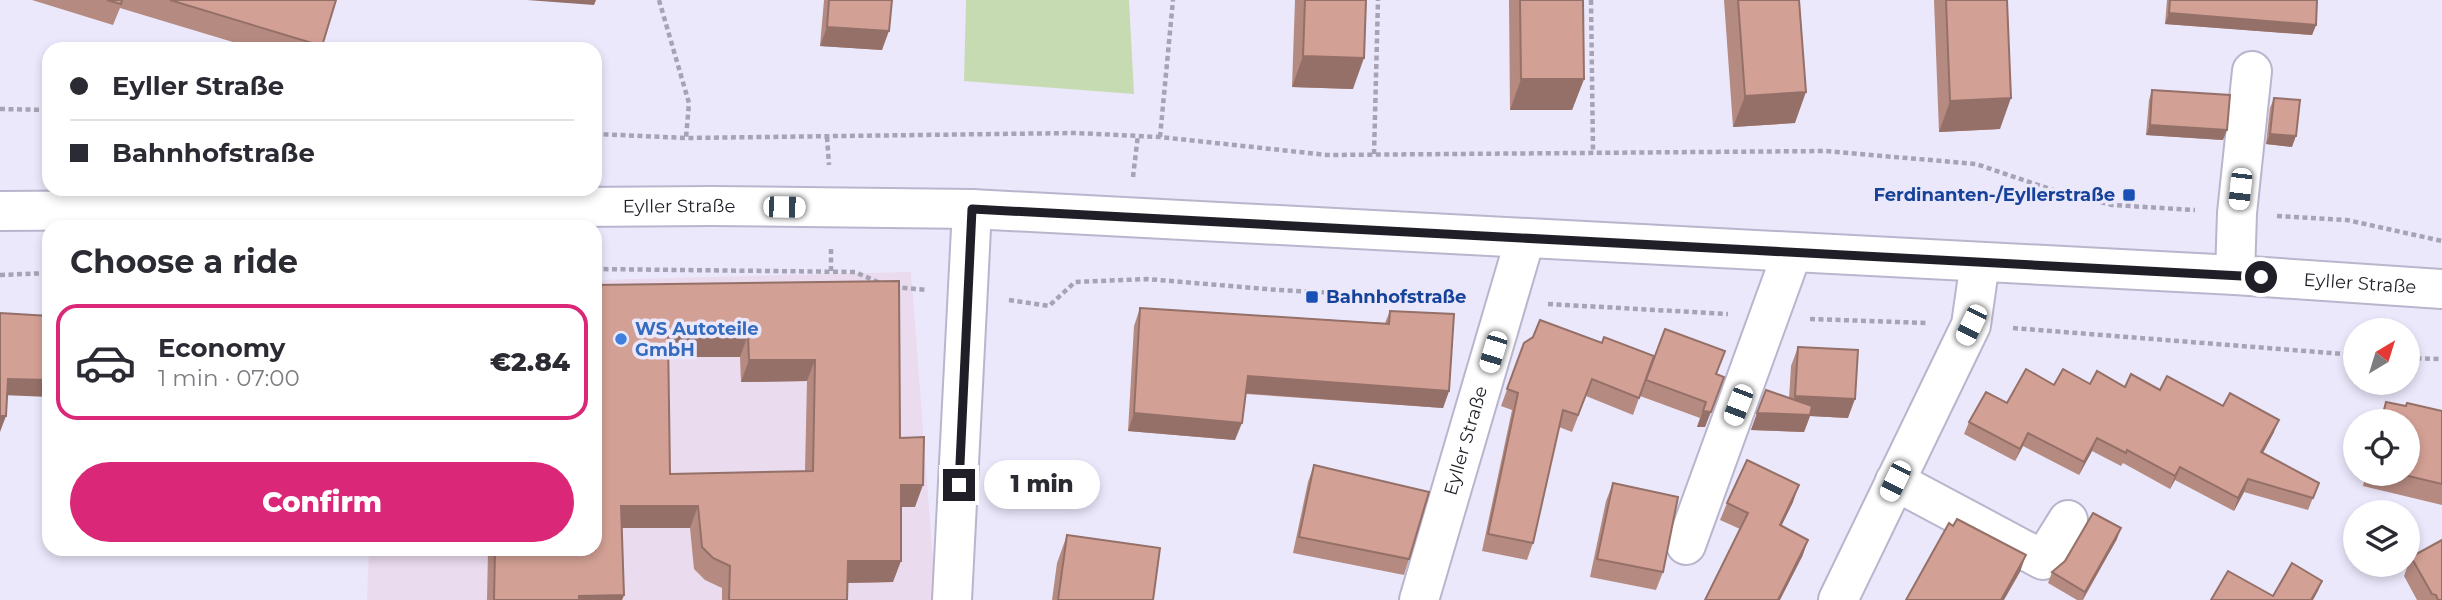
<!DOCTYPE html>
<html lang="en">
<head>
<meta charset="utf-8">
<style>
  body { margin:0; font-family:Montserrat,sans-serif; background:#f7f7f7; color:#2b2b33; height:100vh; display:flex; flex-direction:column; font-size:26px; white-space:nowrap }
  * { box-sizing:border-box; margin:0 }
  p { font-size:23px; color:#7c7c81 }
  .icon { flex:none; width:38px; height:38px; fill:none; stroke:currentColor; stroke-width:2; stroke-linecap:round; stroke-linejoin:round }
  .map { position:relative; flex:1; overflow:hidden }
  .panel { position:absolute; left:42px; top:220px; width:560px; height:336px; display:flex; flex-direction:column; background:#fff; border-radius:21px; box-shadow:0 4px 10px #0003 }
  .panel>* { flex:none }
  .top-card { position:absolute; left:42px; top:42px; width:560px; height:154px; border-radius:21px; box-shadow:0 4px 10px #0003; display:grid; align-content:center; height:154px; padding:0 28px; background:#fff }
  .needle { width:46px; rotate:38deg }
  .fabs { position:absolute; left:2343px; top:318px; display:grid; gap:14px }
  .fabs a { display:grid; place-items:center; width:77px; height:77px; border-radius:50%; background:#fff; box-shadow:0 4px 10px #0003; font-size:35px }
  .end { position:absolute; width:32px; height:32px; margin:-16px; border:9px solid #201f28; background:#fff; box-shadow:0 0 0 4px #fff }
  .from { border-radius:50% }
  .bubble { position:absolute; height:49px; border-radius:24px; background:#fff; box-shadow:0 4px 10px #0003; font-size:23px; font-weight:800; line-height:49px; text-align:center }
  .car { position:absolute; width:21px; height:42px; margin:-21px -10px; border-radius:9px; box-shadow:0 0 5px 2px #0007; background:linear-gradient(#fff 24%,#345 0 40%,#fff 0 76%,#345 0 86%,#fff 0) }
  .top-card b { display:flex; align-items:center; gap:24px; height:66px; font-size:26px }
  .top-card b+b { border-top:2px solid #e1e1e2 }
  .top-card i { width:18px; height:18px; background:#2b2b33 }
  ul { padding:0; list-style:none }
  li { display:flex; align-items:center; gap:21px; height:116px; margin:0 14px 10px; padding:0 14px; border:4px solid #e1e1e2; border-radius:21px }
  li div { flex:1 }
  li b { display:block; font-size:26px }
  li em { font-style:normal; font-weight:800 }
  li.active { border-color:#db2777 }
  li>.icon { width:63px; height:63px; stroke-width:1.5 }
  h2 { padding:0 28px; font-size:32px; line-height:84px }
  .button { display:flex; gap:14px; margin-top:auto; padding:14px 28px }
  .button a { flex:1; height:80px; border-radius:42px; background:#db2777; color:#fff; font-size:28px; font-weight:800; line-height:80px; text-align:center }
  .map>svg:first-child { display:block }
  .commercial { fill:#eadbee }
  .green { fill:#c6dbb1 }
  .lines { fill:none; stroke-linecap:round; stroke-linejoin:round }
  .minor-casing { stroke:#b9b5cd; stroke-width:42 }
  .major-casing { stroke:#b9b5cd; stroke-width:42 }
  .path { stroke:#a6a3b4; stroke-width:4.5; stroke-dasharray:5 3.5; stroke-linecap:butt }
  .minor { stroke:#fff; stroke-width:38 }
  .major { stroke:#fff; stroke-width:38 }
  .wall { fill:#b58a80; fill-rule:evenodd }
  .shaded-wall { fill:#947068 }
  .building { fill:#d3a095; stroke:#947068; stroke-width:2; fill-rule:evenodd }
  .route { stroke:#201f28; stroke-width:9 }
  .transit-dot { fill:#1a4fb4; stroke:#ebe8fc; stroke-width:2.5 }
  .shop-dot { fill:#3f7fe0; stroke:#ebe8fc; stroke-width:2.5 }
  .labels { text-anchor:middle; stroke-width:7; stroke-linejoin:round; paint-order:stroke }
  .transit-label { font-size:18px; font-weight:bold; fill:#164399; stroke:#ebe8fc; text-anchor:end }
  .street-label { font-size:18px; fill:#201f28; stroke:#ebe8fc }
  .shop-label { font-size:18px; font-weight:bold; fill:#366cbe; stroke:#ebe8fc; text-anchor:start }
</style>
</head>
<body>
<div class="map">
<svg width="2442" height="600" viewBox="0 0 2442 600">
  <rect width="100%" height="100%" fill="#ebe8fc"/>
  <polygon class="commercial" points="911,272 936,600 367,600 369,550 595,550 595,280"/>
  <polygon class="green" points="966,0 1129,0 1134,94 964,81"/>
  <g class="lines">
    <defs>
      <g id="minor">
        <polyline points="2235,275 2237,213 2252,71"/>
        <polyline points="1895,481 2043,560 2068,520"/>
        <polyline points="1686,545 1792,253"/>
        <polyline points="952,600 972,209"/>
        <path id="s1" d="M1419 600 1525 239"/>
        <polyline points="1838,600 1971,325 1980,262"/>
      </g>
      <g id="major">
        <path id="s2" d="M0 211 711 206 972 209 2235 275 2442 289"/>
      </g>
    </defs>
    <use href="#minor" class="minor-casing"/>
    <use href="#major" class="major-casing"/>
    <g class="path">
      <polyline points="659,0 689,103 686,138"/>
      <polyline points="1591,0 1593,152"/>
      <polyline points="0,109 49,110"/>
      <polyline points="595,134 686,138 1076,133 1160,137 1327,155 1825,151 1976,164 2047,188 2112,205 2195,210"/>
      <polyline points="827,137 829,165"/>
      <polyline points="1160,137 1173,0"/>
      <polyline points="1374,154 1378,0"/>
      <polyline points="1133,177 1138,135"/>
      <polyline points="2277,216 2347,220 2442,241"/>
      <polyline points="595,269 855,272 882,284"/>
      <polyline points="831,271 831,247"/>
      <polyline points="0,275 49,273"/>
      <polyline points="894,287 927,290"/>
      <polyline points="1009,300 1049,306 1075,282 1147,279 1278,290 1466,300"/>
      <polyline points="1548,304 1728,314"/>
      <polyline points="1810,319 1927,323"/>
      <polyline points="2013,328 2356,355"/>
      <polyline points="2408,358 2442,359"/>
    </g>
    <use href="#minor" class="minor"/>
    <use href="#major" class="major"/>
  </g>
  <g class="wall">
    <polygon points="32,0 336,0 321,49 256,49 120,8 113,25"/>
    <polygon points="824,0 892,0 882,50 820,46"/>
    <polygon points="1295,0 1366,0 1353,89 1292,87"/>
    <polygon points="1509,0 1583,0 1584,79 1572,110 1510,110"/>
    <polygon points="1724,0 1799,0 1795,123 1733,127"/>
    <polygon points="1934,0 2007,0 2000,129 1939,132"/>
    <polygon points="2167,0 2317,0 2316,25 2312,35 2165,24"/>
    <polygon points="2152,90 2223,140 2146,135 2149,100"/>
    <polygon points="2274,98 2292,147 2266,144 2270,108"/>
    <path d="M899 281 900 438 915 507H901L893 582 847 583V600H722V588L705 580 694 569 690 528H622L624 595 622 600H487L488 550H595V285ZM668 357H740L741 382 807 381 805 471 670 474Z"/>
    <polygon points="1140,308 1385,323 1390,311 1449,391 1443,408 1246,394 1235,440 1128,431 1134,326"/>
    <polygon points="1665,329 1716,374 1705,427 1697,427 1700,418 1640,396"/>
    <polygon points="1524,343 1602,343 1654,356 1633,415 1586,396 1572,432 1559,427 1533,543 1527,560 1482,551 1512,410 1501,406"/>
    <polygon points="1798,347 1848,418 1810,416 1804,432 1751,430 1766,390 1789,399 1791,366"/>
    <polygon points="2090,384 2160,390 2274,432 2263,453 2319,483 2308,510 2244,492 2234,511 2175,480 2170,489 2123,463 2121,466 2092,451 2079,475 2023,446 2015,461 1964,434 1969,422 2007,403 2054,385"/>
    <polygon points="2386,402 2406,406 2442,411 2442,505 2363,486 2366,474 2408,474 2408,422 2379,422"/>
    <polygon points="1314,465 1409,559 1404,575 1293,553 1308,482"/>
    <polygon points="1613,483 1663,572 1656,590 1590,577 1606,501"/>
    <polygon points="1793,502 1781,526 1808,540 1802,557 1720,520 1727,503"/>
    <polygon points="1067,535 1153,600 1052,600 1057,563"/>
    <polygon points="2117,539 2083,600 2077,600 2048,583 2052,572"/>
    <polygon points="2411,557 2442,600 2417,600 2404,576"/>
  </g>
  <g class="shaded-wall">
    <polygon points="527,0 596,0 594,5"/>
    <polygon points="2169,13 2316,25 2312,35 2165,24"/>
    <polygon points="827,27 889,31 882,50 820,46"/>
    <polygon points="1303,56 1364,58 1353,89 1292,87"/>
    <polygon points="1521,79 1584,79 1572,110 1510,110"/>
    <polygon points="1806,92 1795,123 1733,127 1745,96"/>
    <polygon points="2011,98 2000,129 1939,132 1950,101"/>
    <polygon points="2150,125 2227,130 2223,140 2146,135"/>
    <polygon points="2270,134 2296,136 2292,147 2266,144"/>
    <polygon points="668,335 748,335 740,357 660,357"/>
    <polygon points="749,360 815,360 807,381 741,382"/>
    <polygon points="1248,376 1449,391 1443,408 1242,393"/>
    <polygon points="8,379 49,380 49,397 2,395"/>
    <polygon points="1795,396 1855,399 1848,418 1810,416 1804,432 1751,430 1757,413 1788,414"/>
    <polygon points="1703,411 1711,412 1705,427 1697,427"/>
    <polygon points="1134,413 1242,423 1235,440 1128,431"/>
    <polygon points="0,416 6,416 0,432"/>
    <polygon points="2279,420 2274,432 2256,465 2261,452"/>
    <polygon points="2028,433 2023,446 2015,461 2020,449"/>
    <polygon points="2097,438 2092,451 2079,475 2084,462"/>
    <polygon points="2180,467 2175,480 2170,489 2175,476"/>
    <polygon points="2248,479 2244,492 2234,511 2238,498"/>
    <polygon points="901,485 923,485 915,507 893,507"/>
    <polygon points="1799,485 1793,502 1773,543 1780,525"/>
    <polygon points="621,506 698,506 690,528 613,528"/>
    <polygon points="2121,528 2117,539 2082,600 2085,592"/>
    <polygon points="1808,540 1802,557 1780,600 1778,600"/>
    <polygon points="2026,555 2020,572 2004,600 2001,600"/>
    <polygon points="848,561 901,561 893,582 840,583"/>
    <polygon points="2322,581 2318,591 2313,600 2311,600"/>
    <polygon points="624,595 622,600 578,600 579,596"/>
  </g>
  <g class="building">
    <polygon points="107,0 122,0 121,4"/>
    <polygon points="170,0 336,0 322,46"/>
    <polygon points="829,0 892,0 889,31 827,27"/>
    <polygon points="1305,0 1366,0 1364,58 1303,56"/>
    <polygon points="1520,0 1583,0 1584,79 1521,79"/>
    <polygon points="1738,0 1799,0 1806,92 1745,96"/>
    <polygon points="1946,0 2007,0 2011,98 1950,101"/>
    <polygon points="2170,0 2317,0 2316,25 2169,13"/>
    <polygon points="2152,90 2230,95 2227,130 2150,125"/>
    <polygon points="2274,98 2300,100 2296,136 2270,134"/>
    <path d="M899 281 900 438 924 437 923 485H901V561H848L847 600H729L730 566 713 558 702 547 698 506H621L624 595 579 596V600H494L495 550H595V285ZM668 335H748L749 360H815L813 471 670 474Z"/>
    <polygon points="1140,308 1389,324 1390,311 1454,314 1449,391 1248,376 1242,423 1134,413"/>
    <polygon points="0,313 49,316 49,380 8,379 6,416 0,416"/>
    <polygon points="1540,320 1602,343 1604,337 1654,356 1639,398 1592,379 1578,415 1563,410 1533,543 1488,534 1518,393 1507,389 1524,343 1533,337"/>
    <polygon points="1665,329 1725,351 1716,374 1724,377 1711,412 1703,411 1706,402 1646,380"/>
    <polygon points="1798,347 1858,350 1855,399 1795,396"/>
    <polygon points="2026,369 2054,385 2063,369 2090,384 2097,371 2125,387 2131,374 2160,390 2167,376 2223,406 2230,393 2279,420 2261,452 2319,483 2313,498 2248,479 2238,498 2180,467 2175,476 2127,450 2126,453 2097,438 2084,462 2028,433 2020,449 1969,422 1986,392 2007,403"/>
    <polygon points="1766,390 1812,406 1810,415 1757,413"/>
    <polygon points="2386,402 2406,406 2407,403 2442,411 2442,484 2400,474 2408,474 2408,422 2381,422"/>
    <polygon points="1747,460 1799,485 1780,525 1808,540 1778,600 1705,600 1748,513 1727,503"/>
    <polygon points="1314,465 1429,492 1409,559 1299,537"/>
    <polygon points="1613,483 1678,497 1663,572 1597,559"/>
    <polygon points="2093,513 2121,528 2085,592 2052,572 2065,561"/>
    <polygon points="1957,519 2026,555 2001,600 1906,600 1949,523 1953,526"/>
    <polygon points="1067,535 1160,548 1153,600 1058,600"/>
    <polygon points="2442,540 2442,600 2438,600 2436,595 2432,594 2411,557"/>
    <polygon points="2292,563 2322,581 2311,600 2211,600 2228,571 2273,596"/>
  </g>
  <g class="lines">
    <polyline class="route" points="959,485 972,209 2261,277"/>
  </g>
  <g class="transit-dot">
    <rect x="2122" y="188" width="14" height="14" rx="3.5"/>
    <rect x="1305" y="290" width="14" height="14" rx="3.5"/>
  </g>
  <circle class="shop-dot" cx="621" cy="339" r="7"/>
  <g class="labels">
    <g class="transit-label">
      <text x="2115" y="201">Ferdinanten-/Eyllerstraße</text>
      <text x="1326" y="303" text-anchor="start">Bahnhofstraße</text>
    </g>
    <g class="street-label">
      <text dy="6" stroke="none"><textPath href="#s2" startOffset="679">Eyller Straße</textPath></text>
      <text dy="6" stroke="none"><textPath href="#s2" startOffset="2362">Eyller Straße</textPath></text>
      <text dy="6" stroke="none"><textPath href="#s1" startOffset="166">Eyller Straße</textPath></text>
    </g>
    <g class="shop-label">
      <text x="635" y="335">WS Autoteile<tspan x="635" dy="21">GmbH</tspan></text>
    </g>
  </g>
</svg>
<div class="fabs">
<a><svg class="needle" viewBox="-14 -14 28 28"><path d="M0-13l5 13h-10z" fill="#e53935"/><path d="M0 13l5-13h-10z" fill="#7c7c81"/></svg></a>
<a><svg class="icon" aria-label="locate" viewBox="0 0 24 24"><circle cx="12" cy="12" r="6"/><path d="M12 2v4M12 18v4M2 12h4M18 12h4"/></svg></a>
<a><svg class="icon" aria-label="layers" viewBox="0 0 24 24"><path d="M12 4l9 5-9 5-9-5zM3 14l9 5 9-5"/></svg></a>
</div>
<i class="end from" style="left:2261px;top:277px"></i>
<i class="end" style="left:959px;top:485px"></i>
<div class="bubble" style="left:984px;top:460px;width:116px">1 min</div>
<i class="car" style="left:2240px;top:189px;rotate:186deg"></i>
<i class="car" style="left:784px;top:207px;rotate:91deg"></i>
<i class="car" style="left:1971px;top:325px;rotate:206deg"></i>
<i class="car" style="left:1493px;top:352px;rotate:197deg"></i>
<i class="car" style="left:1738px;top:405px;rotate:201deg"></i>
<i class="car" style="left:1895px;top:481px;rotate:206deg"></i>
<div class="top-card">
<b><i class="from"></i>Eyller Straße</b>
<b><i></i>Bahnhofstraße</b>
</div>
<section class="panel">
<h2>Choose a ride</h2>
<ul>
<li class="active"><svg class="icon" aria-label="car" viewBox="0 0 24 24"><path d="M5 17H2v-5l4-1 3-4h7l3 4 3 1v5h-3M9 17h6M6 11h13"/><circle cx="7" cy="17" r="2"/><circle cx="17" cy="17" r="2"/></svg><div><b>Economy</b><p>1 min · 07:00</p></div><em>€2.84</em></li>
</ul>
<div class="button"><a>Confirm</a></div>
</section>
</div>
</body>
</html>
